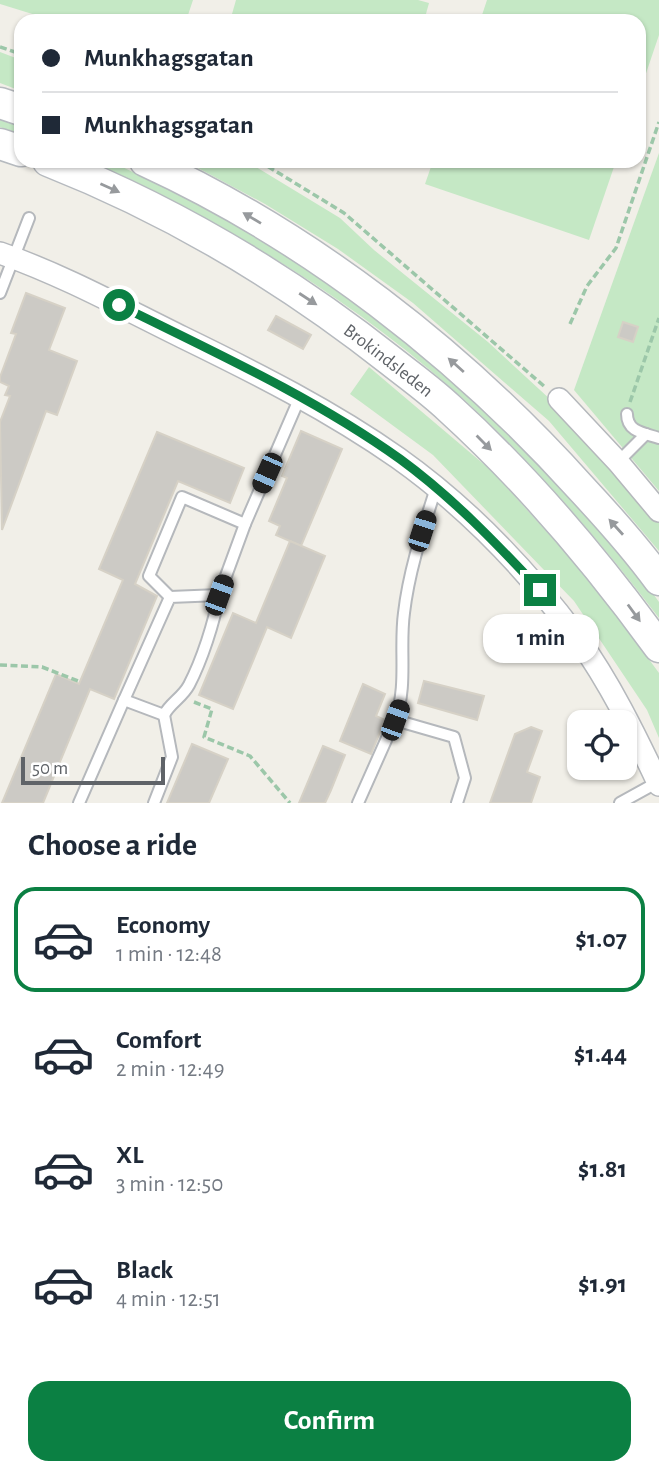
<!DOCTYPE html>
<html lang="en">
<head>
<meta charset="utf-8">
<style>
  body { margin:0; font-family:"Alegreya Sans",sans-serif; background:#f2f2f3; color:#1f2937; height:100vh; display:flex; flex-direction:column; font-size:26px; white-space:nowrap }
  * { box-sizing:border-box; margin:0 }
  p { font-size:23px; color:#747a83 }
  .icon { flex:none; width:38px; height:38px; fill:none; stroke:currentColor; stroke-width:2; stroke-linecap:round; stroke-linejoin:round }
  .map { position:relative; height:803px; overflow:hidden }
  .drawer { display:flex; flex-direction:column; background:#fff; flex:1 }
  .drawer>* { flex:none }
  .banner { position:absolute; left:14px; top:14px; width:632px; height:154px; border-radius:21px; box-shadow:0 2px 5px #0004; display:grid; align-content:center; height:154px; padding:0 28px; background:#fff }
  .buttons { position:absolute; left:567px; top:710px; display:grid; gap:14px }
  .buttons a { display:grid; place-items:center; width:70px; height:70px; border-radius:14px; background:#fff; box-shadow:0 2px 5px #0004; font-size:35px }
  .scale { position:absolute; left:21px; bottom:18px; width:144px; box-sizing:border-box; padding-left:7px; border:4px solid #5f6368; border-top:0; font-size:19px; line-height:24px; white-space:nowrap; color:#5f6368; -webkit-text-stroke:5px #fff; paint-order:stroke }
  .end { position:absolute; width:32px; height:32px; margin:-16px; border:9px solid #0b8043; background:#fff; box-shadow:0 0 0 4px #fff }
  .from { border-radius:50% }
  .bubble { position:absolute; height:49px; border-radius:21px; background:#fff; box-shadow:0 2px 5px #0004; font-size:23px; font-weight:700; line-height:49px; text-align:center }
  .car { position:absolute; width:21px; height:42px; margin:-21px -10px; border-radius:9px; box-shadow:0 0 5px 2px #0007; background:linear-gradient(#222 24%,#8ab4d8 0 40%,#222 0 76%,#8ab4d8 0 86%,#222 0) }
  .banner b { display:flex; align-items:center; gap:24px; height:66px; font-size:26px }
  .banner b+b { border-top:2px solid #e0e1e3 }
  .banner i { width:18px; height:18px; background:#1f2937 }
  ul { padding:0; list-style:none }
  li { display:flex; align-items:center; gap:21px; height:105px; margin:0 14px 10px; padding:0 14px; border:4px solid transparent; border-radius:21px }
  li div { flex:1 }
  li b { display:block; font-size:26px }
  li em { font-style:normal; font-weight:700 }
  li.selected { border-color:#0b8043 }
  li>.icon { width:63px; height:63px; stroke-width:1.5 }
  h2 { padding:0 28px; font-size:32px; line-height:84px }
  .cta { display:flex; gap:14px; margin-top:auto; padding:14px 28px }
  .cta a { flex:1; height:80px; border-radius:21px; background:#0b8043; color:#fff; font-size:28px; font-weight:700; line-height:80px; text-align:center }
  .map>svg:first-child { display:block }
  .green { fill:#c5e8c5 }
  .building { fill:#cccac5; stroke:#d6d1c6; stroke-width:2 }
  .lines { fill:none; stroke-linecap:round; stroke-linejoin:round }
  .service-casing { stroke:#b5b8bc; stroke-width:14 }
  .minor-casing { stroke:#b5b8bc; stroke-width:24 }
  .secondary-casing { stroke:#b6babf; stroke-width:33 }
  .path { stroke:#9cc7a9; stroke-width:3.5; stroke-dasharray:7 3.5; stroke-linecap:butt }
  .service { stroke:#fff; stroke-width:10 }
  .minor { stroke:#fff; stroke-width:21 }
  .secondary { stroke:#fff; stroke-width:30 }
  .oneway { fill:#979a9d }
  .route { stroke:#0b8043; stroke-width:9 }
  .labels { text-anchor:middle; stroke-width:5; stroke-linejoin:round; paint-order:stroke }
  .street-label { font-size:19px; fill:#5f6368; stroke:#fff }
</style>
</head>
<body>
<div class="map">
<svg width="659" height="803" viewBox="0 0 659 803">
  <rect width="100%" height="100%" fill="#f1efe8"/>
  <g class="green">
    <polygon points="0,0 193,0 186,21 55,21 0,4"/>
    <polygon points="236,0 418,0 429,3 424,21 230,21"/>
    <polygon points="487,0 659,0 659,35 639,94 639,21 480,21"/>
    <polygon points="0,52 21,60 21,91 0,83"/>
    <polygon points="0,117 21,124 21,134 0,127"/>
    <polygon points="659,153 659,491 574,390"/>
    <path d="M87 161H110L193 201 246 230 368 309 455 380 542 463 641 577 659 602V618C596 536 528 456 450 387 342 293 218 218 87 161Z"/>
    <polygon points="185,161 246,161 340,218 374,250 488,342 552,401 659,523 659,551 549,421 413,303 338,249 265,204"/>
    <polygon points="433,161 616,161 589,240 425,184"/>
    <polygon points="369,367 493,472 592,582 659,673 659,738 647,710 574,601 433,455 350,394"/>
  </g>
  <g class="building">
    <polygon points="26,293 65,308 49,350 77,361 57,415 46,411 2,530 0,422 10,396 5,395 9,386 0,382 0,377 16,334 11,333"/>
    <polygon points="276,316 311,335 303,349 268,330"/>
    <polygon points="623,322 638,327 633,342 618,337"/>
    <polygon points="301,431 342,449 301,546 276,535 280,526 269,521 287,478 282,476"/>
    <polygon points="157,432 244,468 230,503 178,481 135,584 157,596 114,699 90,689 43,803 2,803 56,674 79,684 123,580 99,569"/>
    <polygon points="290,541 325,556 291,638 267,627 233,709 199,695 233,613 256,623"/>
    <polygon points="424,681 484,696 477,720 418,703"/>
    <polygon points="363,684 385,694 376,716 385,720 371,754 340,741"/>
    <polygon points="531,727 542,731 527,772 540,777 531,803 490,803 515,734"/>
    <polygon points="192,744 228,759 209,803 167,803"/>
    <polygon points="323,746 345,755 331,790 325,803 299,803"/>
  </g>
  <g class="lines">
    <defs>
      <g id="service">
        <polyline points="0,293 29,218"/>
        <path d="M627 414C627 432 644 433 659 438"/>
        <polyline points="618,462 646,434"/>
        <path d="M219 595C214 623 202 660 189 685 182 698 170 703 164 715L124 700 170 597 219 595 245 524 300 397"/>
        <polyline points="170,597 149,576 182,497 245,524"/>
        <path d="M395 720C408 686 399 649 404 613 409 570 423 529 436 488"/>
        <polyline points="79,803 124,700"/>
        <polyline points="154,803 172,757 164,715"/>
        <polyline points="358,803 395,720 454,737 465,778 457,803"/>
        <polyline points="620,803 658,782"/>
      </g>
      <g id="minor">
        <path d="M0 253C63 275 123 308 182 337 256 373 331 411 398 458 467 507 527 570 577 637 610 683 635 734 659 785"/>
        <polyline points="559,399 618,462 659,511"/>
      </g>
      <g id="secondary">
        <polyline points="0,103 21,110"/>
        <polyline points="0,144 21,151"/>
        <path id="s1" d="M48 161C172 210 286 278 391 361 410 376 431 391 449 408 526 478 598 563 659 647"/>
        <path d="M145 161C310 237 459 353 580 487 608 517 635 547 659 580"/>
      </g>
    </defs>
    <use href="#service" class="service-casing"/>
    <use href="#minor" class="minor-casing"/>
    <use href="#secondary" class="secondary-casing"/>
    <g class="path">
      <polyline points="0,47 21,54"/>
      <polyline points="259,161 344,213 545,387"/>
      <polyline points="570,324 587,286 616,248 659,122"/>
      <polyline points="630,402 659,318"/>
      <polyline points="0,665 42,667 81,682"/>
      <polyline points="194,702 212,709 204,737 250,756 290,803"/>
    </g>
    <use href="#service" class="service"/>
    <use href="#minor" class="minor"/>
    <use href="#secondary" class="secondary"/>
  </g>
  <defs><path id="oneway-solid" d="M-6-.8H1V-3.2L6.5 0L1 3.2V.8H-6Z" transform="scale(1.75)"/></defs>
  <g class="oneway">
    <use href="#oneway-solid" transform="translate(110 188) rotate(24)"/>
    <use href="#oneway-solid" transform="translate(252 218) rotate(-149)"/>
    <use href="#oneway-solid" transform="translate(308 299) rotate(33)"/>
    <use href="#oneway-solid" transform="translate(456 365) rotate(-138)"/>
    <use href="#oneway-solid" transform="translate(484 443) rotate(45)"/>
    <use href="#oneway-solid" transform="translate(616 527) rotate(-132)"/>
    <use href="#oneway-solid" transform="translate(634 613) rotate(54)"/>
  </g>
  <g class="lines">
    <path class="route" d="M119 305C214 352 313 397 400 459 452 497 496 543 540 590"/>
  </g>
  <g class="labels">
    <g class="street-label">
      <text dy="7" stroke="none"><textPath href="#s1" startOffset="396">Brokindsleden</textPath></text>
    </g>
  </g>
</svg>
<div class="buttons">
<a><svg class="icon" aria-label="locate" viewBox="0 0 24 24"><circle cx="12" cy="12" r="6"/><path d="M12 2v4M12 18v4M2 12h4M18 12h4"/></svg></a>
</div>
<div class="scale">50 m</div>
<i class="end from" style="left:119px;top:305px"></i>
<i class="end" style="left:540px;top:590px"></i>
<div class="bubble" style="left:483px;top:614px;width:116px">1 min</div>
<i class="car" style="left:267px;top:473px;rotate:204deg"></i>
<i class="car" style="left:422px;top:531px;rotate:18deg"></i>
<i class="car" style="left:219px;top:595px;rotate:20deg"></i>
<i class="car" style="left:395px;top:720px;rotate:20deg"></i>
<div class="banner">
<b><i class="from"></i>Munkhagsgatan</b>
<b><i></i>Munkhagsgatan</b>
</div>
</div>
<section class="drawer">
<h2>Choose a ride</h2>
<ul>
<li class="selected"><svg class="icon" aria-label="car" viewBox="0 0 24 24"><path d="M5 17H2v-5l4-1 3-4h7l3 4 3 1v5h-3M9 17h6M6 11h13"/><circle cx="7" cy="17" r="2"/><circle cx="17" cy="17" r="2"/></svg><div><b>Economy</b><p>1 min · 12:48</p></div><em>$1.07</em></li>
<li><svg class="icon" aria-label="car" viewBox="0 0 24 24"><path d="M5 17H2v-5l4-1 3-4h7l3 4 3 1v5h-3M9 17h6M6 11h13"/><circle cx="7" cy="17" r="2"/><circle cx="17" cy="17" r="2"/></svg><div><b>Comfort</b><p>2 min · 12:49</p></div><em>$1.44</em></li>
<li><svg class="icon" aria-label="car" viewBox="0 0 24 24"><path d="M5 17H2v-5l4-1 3-4h7l3 4 3 1v5h-3M9 17h6M6 11h13"/><circle cx="7" cy="17" r="2"/><circle cx="17" cy="17" r="2"/></svg><div><b>XL</b><p>3 min · 12:50</p></div><em>$1.81</em></li>
<li><svg class="icon" aria-label="car" viewBox="0 0 24 24"><path d="M5 17H2v-5l4-1 3-4h7l3 4 3 1v5h-3M9 17h6M6 11h13"/><circle cx="7" cy="17" r="2"/><circle cx="17" cy="17" r="2"/></svg><div><b>Black</b><p>4 min · 12:51</p></div><em>$1.91</em></li>
</ul>
<div class="cta"><a>Confirm</a></div>
</section>
</body>
</html>
